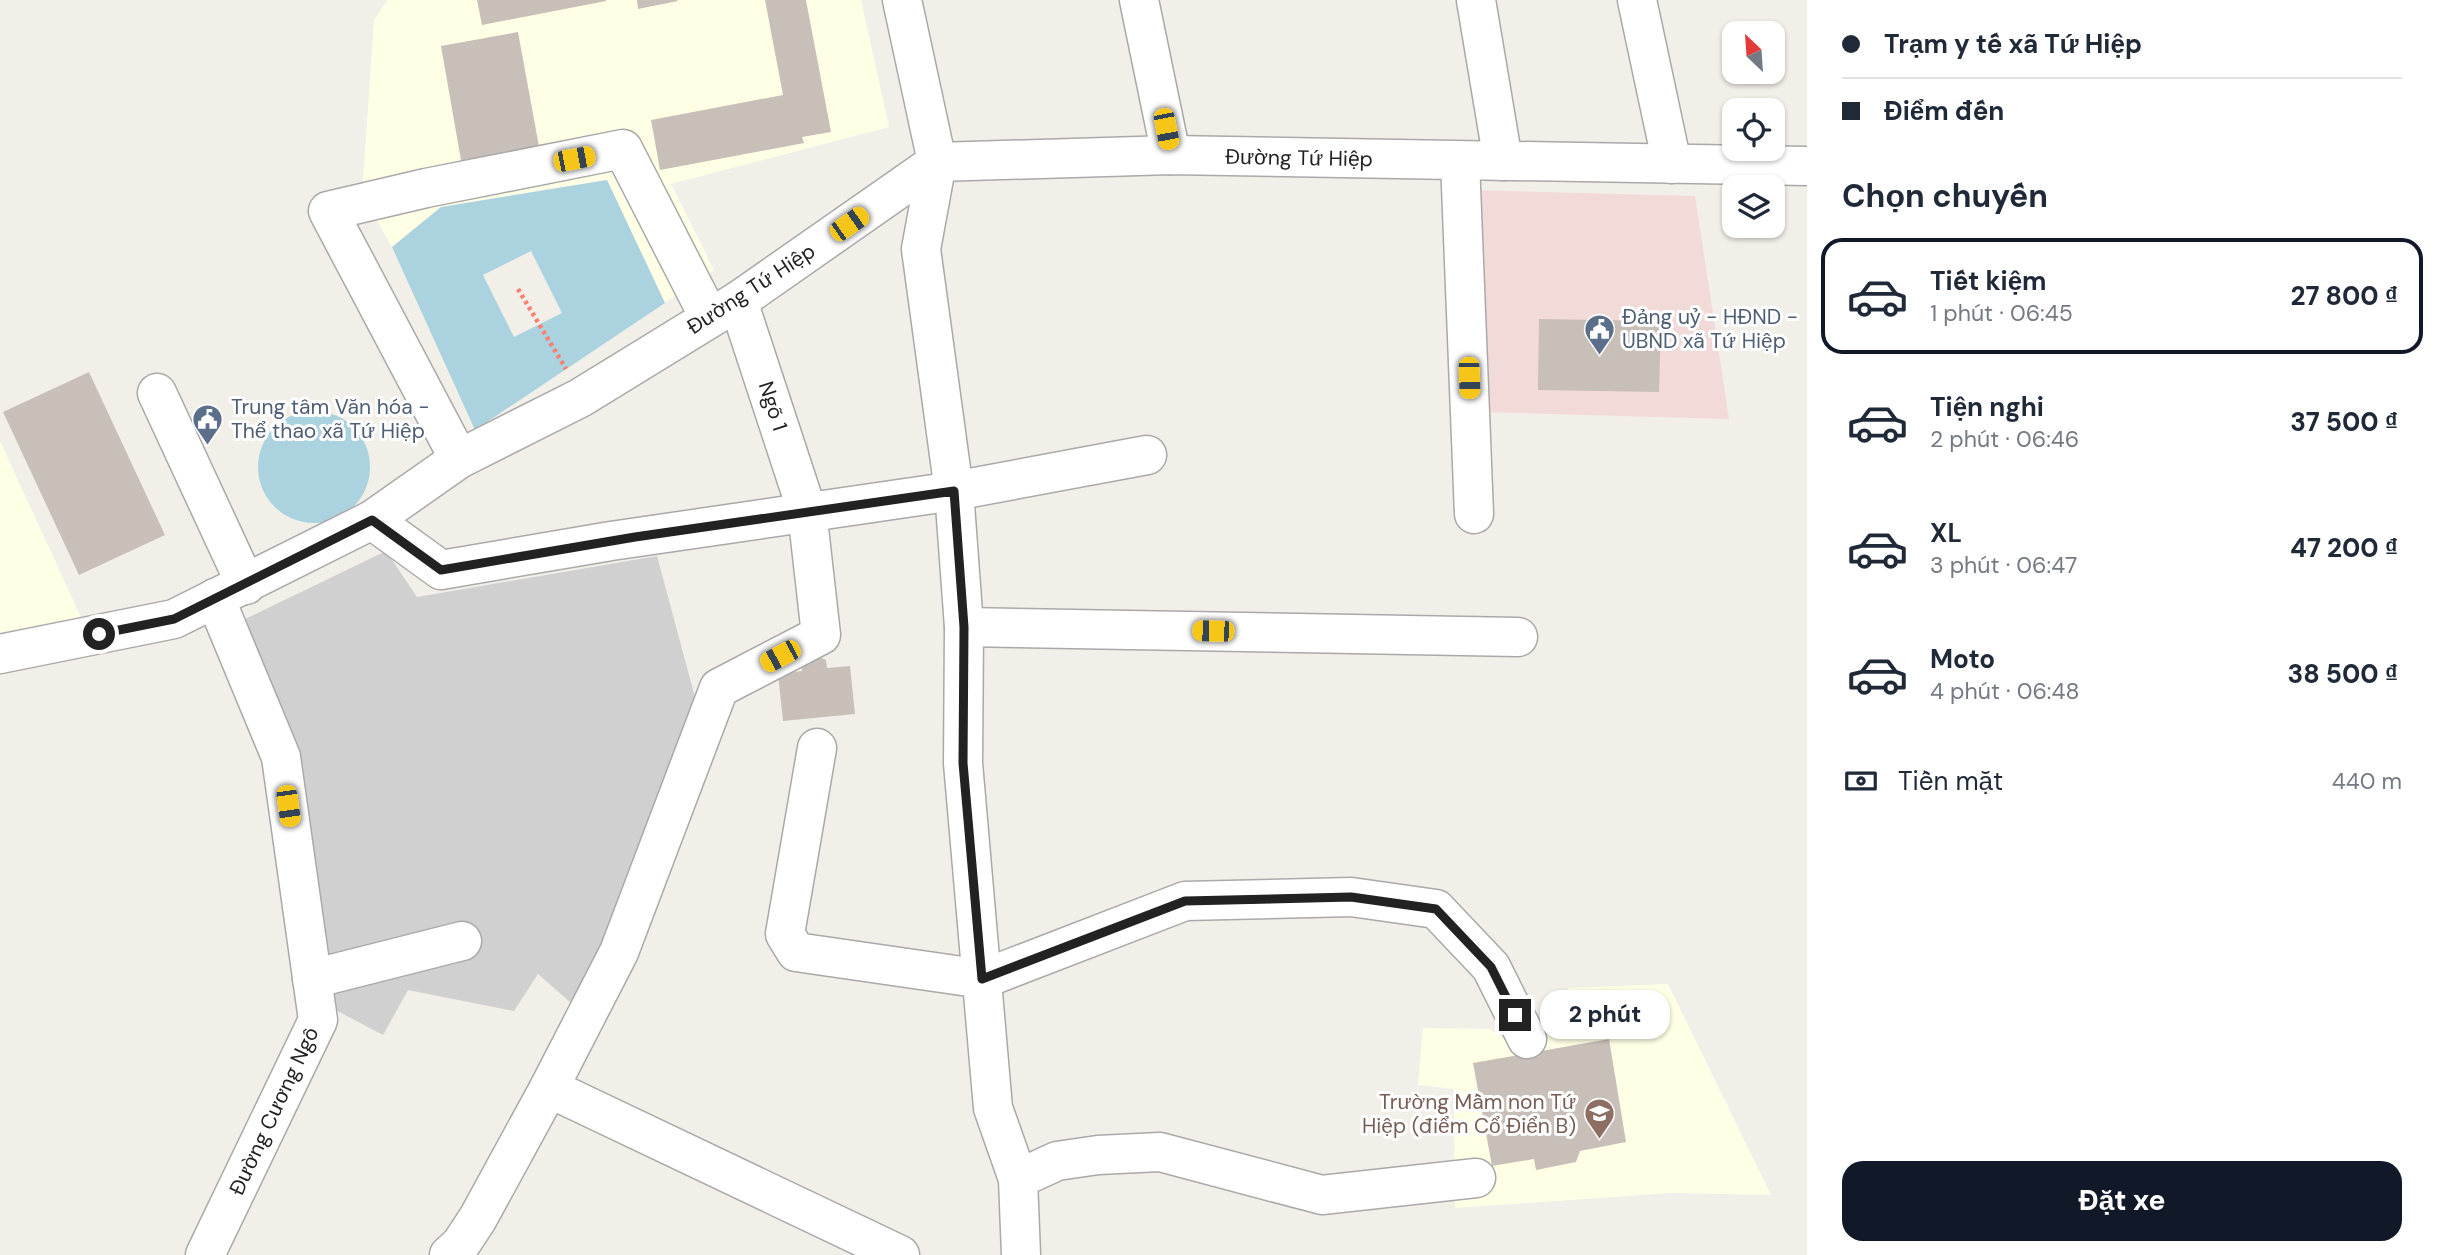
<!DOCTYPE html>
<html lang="vi">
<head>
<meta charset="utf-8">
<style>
  body { margin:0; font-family:"DM Sans",sans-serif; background:#f2f2f3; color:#1f2937; height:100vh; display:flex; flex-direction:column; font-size:26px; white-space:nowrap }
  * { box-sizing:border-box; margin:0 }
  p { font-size:23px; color:#747a83 }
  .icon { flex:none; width:38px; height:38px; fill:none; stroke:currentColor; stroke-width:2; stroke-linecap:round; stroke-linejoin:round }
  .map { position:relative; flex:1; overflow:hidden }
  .details { display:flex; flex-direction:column; background:#fff; width:630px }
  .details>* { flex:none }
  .banner { display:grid; align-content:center; height:154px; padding:0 35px; background:#fff }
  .needle { width:46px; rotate:335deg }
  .buttons { position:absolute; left:1722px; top:21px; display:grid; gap:14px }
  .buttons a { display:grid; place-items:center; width:63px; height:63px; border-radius:14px; background:#fff; box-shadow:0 2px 5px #0004; font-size:35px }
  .end { position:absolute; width:32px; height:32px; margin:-16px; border:9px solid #222; background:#fff; box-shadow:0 0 0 4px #fff }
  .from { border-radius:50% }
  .bubble { position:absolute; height:49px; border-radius:21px; background:#fff; box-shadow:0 2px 5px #0004; font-size:23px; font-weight:800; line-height:49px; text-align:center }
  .car { position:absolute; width:21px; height:42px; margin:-21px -10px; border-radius:9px; box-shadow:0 0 5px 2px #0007; background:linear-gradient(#f5c518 24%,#345 0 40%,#f5c518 0 76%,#345 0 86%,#f5c518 0) }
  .banner b { display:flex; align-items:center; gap:24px; height:66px; font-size:26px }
  .banner b+b { border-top:2px solid #e0e1e3 }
  .banner i { width:18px; height:18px; background:#1f2937 }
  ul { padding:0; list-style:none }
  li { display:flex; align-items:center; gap:21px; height:116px; margin:0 14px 10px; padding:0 21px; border:4px solid transparent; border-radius:21px }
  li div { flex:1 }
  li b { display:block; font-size:26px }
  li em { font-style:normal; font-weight:800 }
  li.current { border-color:#111827 }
  li>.icon { width:63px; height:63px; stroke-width:1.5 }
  h2 { padding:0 35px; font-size:32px; line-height:84px }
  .pay { display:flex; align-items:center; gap:18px; height:77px; padding:0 35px; font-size:26px }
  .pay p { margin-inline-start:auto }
  .action { display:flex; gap:14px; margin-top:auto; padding:14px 35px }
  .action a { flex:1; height:80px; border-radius:21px; background:#111827; color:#fff; font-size:28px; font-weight:800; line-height:80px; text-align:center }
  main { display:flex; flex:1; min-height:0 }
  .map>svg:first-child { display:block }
  .commercial { fill:#f2dad9 }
  .education { fill:#ffffe5 }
  .religious { fill:#d0d0d0 }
  .water { fill:#aad3df; fill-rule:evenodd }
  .building { fill:#c7bfb8 }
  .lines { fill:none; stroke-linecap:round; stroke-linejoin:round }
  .minor-casing { stroke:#a9a9a9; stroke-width:41 }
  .path { stroke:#fa8072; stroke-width:4.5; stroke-dasharray:3.5 3.5; stroke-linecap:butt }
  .minor { stroke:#fff; stroke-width:38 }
  .route { stroke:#222; stroke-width:9 }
  .labels { text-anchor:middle; stroke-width:6; stroke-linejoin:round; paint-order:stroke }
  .street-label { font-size:21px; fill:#222; stroke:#fff }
  .service-label { font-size:21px; fill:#4e5e75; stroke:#fff; text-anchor:start }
  .education-label { font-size:21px; fill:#785e54; stroke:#fff; text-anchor:end }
</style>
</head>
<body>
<main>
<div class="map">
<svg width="1807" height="1255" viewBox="0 0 1807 1255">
  <rect width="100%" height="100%" fill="#f2efe9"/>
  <polygon class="commercial" points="1471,190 1695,196 1729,419 1479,412"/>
  <g class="education">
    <polygon points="387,0 861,0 889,127 671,184 714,270 665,303 607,180 441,207 392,247 362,195 374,21"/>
    <polygon points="0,441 84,624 0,638"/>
    <polygon points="1668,984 1771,1195 1670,1193 1455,1208 1454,1089 1418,1085 1423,1028 1490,1029 1511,1044 1571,1028 1568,988"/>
  </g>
  <polygon class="religious" points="386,551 417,597 657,556 699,712 579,1010 538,974 514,1011 408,990 383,1035 328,1006 239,622"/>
  <g class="water">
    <path d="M607 180 665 303 475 430 392 247 441 207ZM531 251 562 313 514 337 483 275Z"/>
    <circle cx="314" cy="467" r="56"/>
  </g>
  <g class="building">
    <polygon points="477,0 606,0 606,1 482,25"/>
    <polygon points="637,0 677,0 678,1 638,9"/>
    <polygon points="765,0 806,0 831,132 802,137 804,143 660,170 651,120 783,95"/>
    <polygon points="518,32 540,152 462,166 441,46"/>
    <polygon points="1539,319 1661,321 1659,392 1538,390"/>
    <polygon points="89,372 165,535 79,575 3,412"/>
    <polygon points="814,655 826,660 827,668 850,666 855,714 783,721 778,674 802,671 801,660"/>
    <polygon points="1609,1039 1626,1142 1580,1151 1576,1162 1536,1170 1534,1159 1492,1166 1473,1063"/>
  </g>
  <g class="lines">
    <defs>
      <g id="minor">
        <polyline points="902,0 937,162 921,249 954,491 964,627 963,763 993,1108 1018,1179 1021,1255"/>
        <polyline points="1139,0 1171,155"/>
        <polyline points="1476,0 1503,161"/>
        <polyline points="1637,0 1672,164"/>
        <polyline points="1460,161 1474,514"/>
        <polyline points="157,393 246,585"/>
        <polyline points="459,459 328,211 426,188 623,149 709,317"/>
        <polyline points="372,520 441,570 611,541 954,491 1147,455"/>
        <polyline points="964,627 1518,637"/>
        <polyline points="0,654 174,619 372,520 459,459 580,398 738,301 937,162 1171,155 1807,166"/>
        <polyline points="817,748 785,934 796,952 983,979 1185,901 1351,897 1436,909 1491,967 1527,1039"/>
        <polyline points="312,979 462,941"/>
        <polyline points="549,1088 900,1255"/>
        <polyline points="1018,1179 1057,1161 1098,1155 1160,1152 1322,1195 1476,1178"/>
        <polyline points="205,1255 318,1020 281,757 215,598"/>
        <polyline points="449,1255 461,1244 478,1218 549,1088 619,952 719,688 821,635 807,511 738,301"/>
      </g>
    </defs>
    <use href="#minor" class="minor-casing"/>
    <polyline class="path" points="518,289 566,369"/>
    <use href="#minor" class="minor"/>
  </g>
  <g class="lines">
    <polyline class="route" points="99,634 174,619 372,520 441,570 635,537 954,491 964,627 963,763 982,979 1185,901 1351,897 1436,909 1491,967 1515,1015"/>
  </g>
  <defs>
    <symbol id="civic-pin" viewBox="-11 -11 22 30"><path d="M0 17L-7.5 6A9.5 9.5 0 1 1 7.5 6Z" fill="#5c6f8a" stroke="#fff"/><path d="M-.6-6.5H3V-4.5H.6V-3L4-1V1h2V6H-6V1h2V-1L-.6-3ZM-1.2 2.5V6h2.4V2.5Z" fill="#fff"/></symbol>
    <symbol id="school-pin" viewBox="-11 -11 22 30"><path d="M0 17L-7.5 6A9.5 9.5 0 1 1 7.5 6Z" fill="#8d6e63" stroke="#fff"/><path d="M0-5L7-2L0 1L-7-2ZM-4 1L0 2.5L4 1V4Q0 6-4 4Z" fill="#fff"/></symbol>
  </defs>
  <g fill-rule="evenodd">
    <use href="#civic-pin" x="1582" y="312" width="35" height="47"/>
    <use href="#civic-pin" x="190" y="402" width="35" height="47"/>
    <use href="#school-pin" x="1582" y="1096" width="35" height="47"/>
  </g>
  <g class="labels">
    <g class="street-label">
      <text transform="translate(1299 158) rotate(1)" y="7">Đường Tứ Hiệp</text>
      <text transform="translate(751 289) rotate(-33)" y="7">Đường Tứ Hiệp</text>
      <text transform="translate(773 406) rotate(72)" y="7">Ngõ 1</text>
      <text transform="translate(274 1111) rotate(-65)" y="7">Đường Cương Ngô</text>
    </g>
    <g class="service-label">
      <text x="1622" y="324">Đảng uỷ - HĐND -<tspan x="1622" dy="24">UBND xã Tứ Hiệp</tspan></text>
      <text x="231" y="414">Trung tâm Văn hóa -<tspan x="231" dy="24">Thể thao xã Tứ Hiệp</tspan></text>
    </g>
    <g class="education-label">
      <text x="1576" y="1109">Trường Mầm non Tứ<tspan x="1576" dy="24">Hiệp (điểm Cổ Điển B)</tspan></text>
    </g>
  </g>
</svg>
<div class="buttons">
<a><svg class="needle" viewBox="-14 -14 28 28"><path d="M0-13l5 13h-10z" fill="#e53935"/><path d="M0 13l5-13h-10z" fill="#747a83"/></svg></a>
<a><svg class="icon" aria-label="locate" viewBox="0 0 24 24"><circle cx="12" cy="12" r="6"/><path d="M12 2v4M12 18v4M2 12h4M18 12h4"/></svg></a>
<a><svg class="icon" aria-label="layers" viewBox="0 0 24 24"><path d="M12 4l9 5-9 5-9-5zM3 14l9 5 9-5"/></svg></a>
</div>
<i class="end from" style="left:99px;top:634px"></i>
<i class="end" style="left:1515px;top:1015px"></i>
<div class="bubble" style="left:1540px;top:990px;width:130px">2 phút</div>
<i class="car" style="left:1166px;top:129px;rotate:169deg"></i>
<i class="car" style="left:574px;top:159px;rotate:79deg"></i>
<i class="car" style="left:849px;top:224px;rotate:55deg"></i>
<i class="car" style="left:1469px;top:378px;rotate:178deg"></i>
<i class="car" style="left:1213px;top:631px;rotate:271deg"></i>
<i class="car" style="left:780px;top:656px;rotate:242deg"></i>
<i class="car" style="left:288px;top:806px;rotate:172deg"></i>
</div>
<section class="details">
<div class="banner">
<b><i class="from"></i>Trạm y tế xã Tứ Hiệp</b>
<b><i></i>Điểm đến</b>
</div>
<h2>Chọn chuyến</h2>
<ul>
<li class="current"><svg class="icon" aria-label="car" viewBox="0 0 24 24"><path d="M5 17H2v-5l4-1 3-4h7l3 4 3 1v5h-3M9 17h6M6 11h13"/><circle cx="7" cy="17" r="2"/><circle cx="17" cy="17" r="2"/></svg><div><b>Tiết kiệm</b><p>1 phút · 06:45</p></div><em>27 800 ₫</em></li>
<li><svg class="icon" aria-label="car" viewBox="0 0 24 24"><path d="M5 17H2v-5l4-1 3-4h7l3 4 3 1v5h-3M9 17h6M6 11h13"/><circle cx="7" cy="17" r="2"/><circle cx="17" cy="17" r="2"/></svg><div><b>Tiện nghi</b><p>2 phút · 06:46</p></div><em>37 500 ₫</em></li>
<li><svg class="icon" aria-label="car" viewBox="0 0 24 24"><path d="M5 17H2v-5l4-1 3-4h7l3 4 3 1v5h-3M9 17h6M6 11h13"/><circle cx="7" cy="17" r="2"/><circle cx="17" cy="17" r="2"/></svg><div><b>XL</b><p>3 phút · 06:47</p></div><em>47 200 ₫</em></li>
<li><svg class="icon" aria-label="car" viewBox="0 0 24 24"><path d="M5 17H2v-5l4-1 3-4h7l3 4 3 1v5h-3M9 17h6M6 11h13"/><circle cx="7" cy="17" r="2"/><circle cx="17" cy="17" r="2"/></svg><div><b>Moto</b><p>4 phút · 06:48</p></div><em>38 500 ₫</em></li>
</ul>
<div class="pay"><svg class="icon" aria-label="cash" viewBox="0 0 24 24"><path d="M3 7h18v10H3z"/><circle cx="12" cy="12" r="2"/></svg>Tiền mặt<p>440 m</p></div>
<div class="action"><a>Đặt xe</a></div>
</section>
</main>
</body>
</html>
